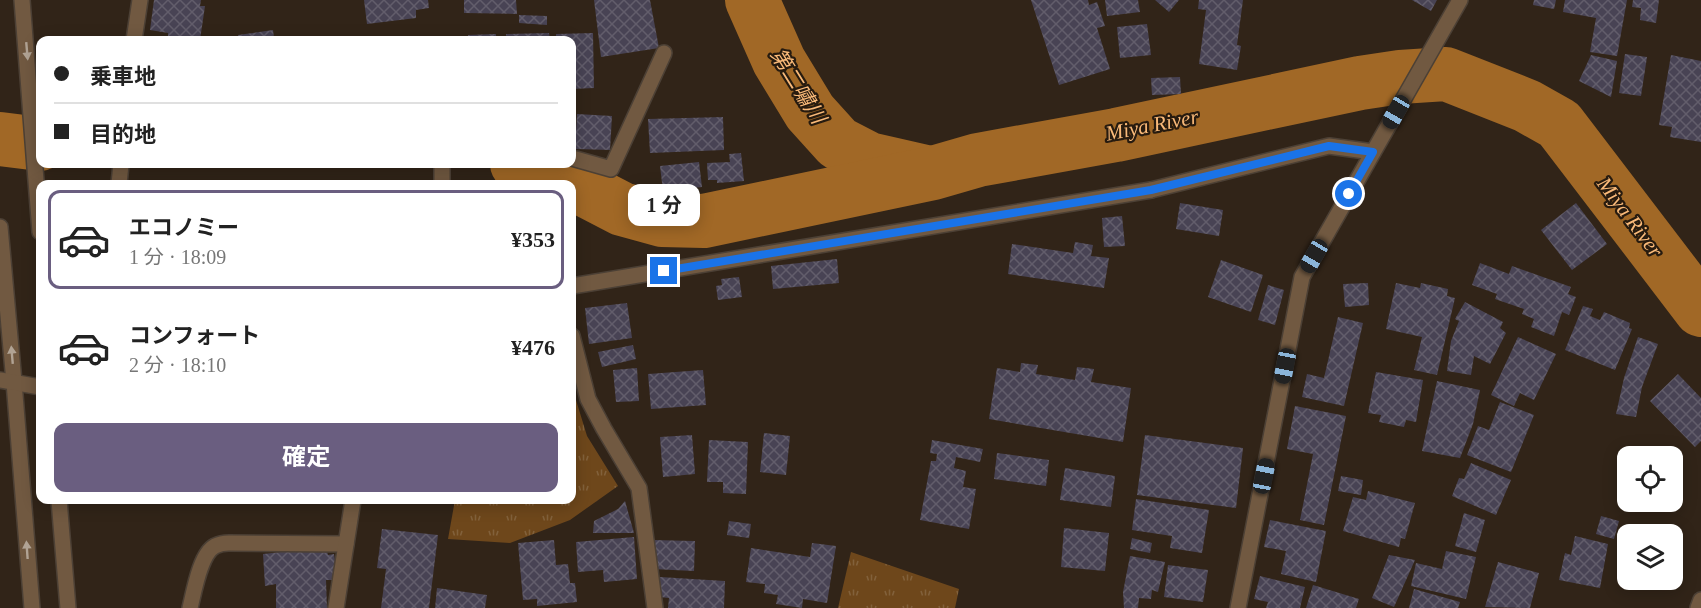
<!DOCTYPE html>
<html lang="ja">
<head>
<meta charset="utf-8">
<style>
  body { margin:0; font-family:"Times New Roman","Noto Sans JP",serif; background:#f6f6f6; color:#222; height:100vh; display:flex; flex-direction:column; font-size:22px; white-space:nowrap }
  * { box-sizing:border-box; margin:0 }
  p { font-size:20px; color:#767676 }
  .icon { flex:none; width:33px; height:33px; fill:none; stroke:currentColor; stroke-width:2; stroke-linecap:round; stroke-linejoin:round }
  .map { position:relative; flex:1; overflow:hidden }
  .side { position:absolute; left:36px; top:180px; width:540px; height:324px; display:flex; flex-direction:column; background:#fff; border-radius:12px; box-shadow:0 3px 15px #0003 }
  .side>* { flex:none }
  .hud { position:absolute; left:36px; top:36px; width:540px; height:132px; border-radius:12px; box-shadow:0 3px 15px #0003; display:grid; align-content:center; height:132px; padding:0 18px; background:#fff }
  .buttons { position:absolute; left:1617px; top:446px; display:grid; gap:12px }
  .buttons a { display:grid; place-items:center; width:66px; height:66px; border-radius:12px; background:#fff; box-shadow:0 3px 15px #0003; font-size:30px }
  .end { position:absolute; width:27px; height:27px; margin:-14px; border:8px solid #1a73e8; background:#fff; box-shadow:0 0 0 3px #fff }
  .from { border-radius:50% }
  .bubble { position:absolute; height:42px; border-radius:12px; background:#fff; box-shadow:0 3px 15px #0003; font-size:20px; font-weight:700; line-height:42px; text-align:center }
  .car { position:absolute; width:18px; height:36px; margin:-18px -9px; border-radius:8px; box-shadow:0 0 4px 2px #0007; background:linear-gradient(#222 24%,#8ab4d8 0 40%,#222 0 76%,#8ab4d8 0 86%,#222 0) }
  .hud b { display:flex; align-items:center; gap:21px; height:57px; font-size:22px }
  .hud b+b { border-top:2px solid #e0e0e0 }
  .hud i { width:15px; height:15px; background:#222 }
  ul { padding:10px 0 0; list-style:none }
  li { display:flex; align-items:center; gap:18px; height:99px; margin:0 12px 9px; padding:0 6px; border:3px solid transparent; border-radius:12px }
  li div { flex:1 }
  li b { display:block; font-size:22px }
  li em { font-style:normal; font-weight:700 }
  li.current { border-color:#6a5e80 }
  li>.icon { width:54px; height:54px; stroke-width:1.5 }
  .button { display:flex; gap:12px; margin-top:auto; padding:12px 18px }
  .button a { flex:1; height:69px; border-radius:12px; background:#6a5e80; color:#fff; font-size:24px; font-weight:700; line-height:69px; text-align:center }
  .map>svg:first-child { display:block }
  .grass { fill:url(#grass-tufts) }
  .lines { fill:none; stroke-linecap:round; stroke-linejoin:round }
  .river { stroke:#a16826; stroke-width:54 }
  .building { fill:url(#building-cross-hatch) }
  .service-casing { stroke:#4c4035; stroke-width:18 }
  .minor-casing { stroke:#4c4035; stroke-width:18 }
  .tertiary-casing { stroke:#4c4035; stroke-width:18 }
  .service { stroke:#715941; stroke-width:15 }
  .minor { stroke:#715941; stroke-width:15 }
  .tertiary { stroke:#715941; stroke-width:15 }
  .oneway { fill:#b1a394 }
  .route { stroke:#1a73e8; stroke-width:8 }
  .labels { text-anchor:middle; stroke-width:4.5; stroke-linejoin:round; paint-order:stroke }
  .water-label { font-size:21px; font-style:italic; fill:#faba79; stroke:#271b0f }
</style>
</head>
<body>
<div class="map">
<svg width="1701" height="608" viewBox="0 0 1701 608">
  <defs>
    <pattern id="grass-tufts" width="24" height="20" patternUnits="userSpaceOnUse" patternTransform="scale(1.5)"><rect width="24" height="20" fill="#6e471b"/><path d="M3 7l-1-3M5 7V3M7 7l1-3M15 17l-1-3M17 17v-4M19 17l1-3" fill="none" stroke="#82613b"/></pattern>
    <pattern id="building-cross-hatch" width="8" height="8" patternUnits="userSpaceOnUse" patternTransform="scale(1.5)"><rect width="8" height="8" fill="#484354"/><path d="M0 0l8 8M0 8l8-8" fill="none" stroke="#625d6b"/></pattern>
  </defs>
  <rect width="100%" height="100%" fill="#312418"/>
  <g class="grass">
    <polygon points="572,387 587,436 618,486 570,520 510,543 448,539 455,500 572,500"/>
    <polygon points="851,552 959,589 955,608 838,608"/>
  </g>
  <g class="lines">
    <g class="river">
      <polyline points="752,0 779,61 810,112 838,143 869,159 926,172"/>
      <polyline points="0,139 40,144"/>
      <polyline points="517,164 568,181 622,209 662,220 704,221 933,173 978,160 1116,135 1360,83 1400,77 1446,74 1527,106 1559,124 1701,310"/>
    </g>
  </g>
  <g class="building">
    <polygon points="154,0 201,0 200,6 205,6 200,40 168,40 168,33 150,30"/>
    <polygon points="364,0 428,0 429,8 416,10 416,18 367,24"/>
    <polygon points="464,0 516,0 517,14 464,13"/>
    <polygon points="594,0 650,0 659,48 601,57"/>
    <polygon points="1031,0 1088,0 1089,5 1097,2 1105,26 1097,28 1110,69 1059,85"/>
    <polygon points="1105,0 1138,0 1140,12 1107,16"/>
    <polygon points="1155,0 1179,0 1169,12"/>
    <polygon points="1199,0 1243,0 1237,45 1241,46 1237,70 1199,64 1206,10 1198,9"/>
    <polygon points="1412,0 1437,0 1431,11"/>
    <polygon points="1534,0 1556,0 1554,9 1533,5"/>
    <polygon points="1565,0 1627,0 1617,56 1590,52 1596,18 1563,12"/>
    <polygon points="1633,0 1659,0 1656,23 1640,20 1641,8 1632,7"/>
    <polygon points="519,15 547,16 547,25 519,23"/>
    <polygon points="1147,24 1151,55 1120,58 1117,27"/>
    <polygon points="273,30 274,38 289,36 290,40 239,40 238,35"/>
    <polygon points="549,33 550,40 506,40 506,34"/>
    <polygon points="593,33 594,88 572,89 572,40 556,40 556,34"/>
    <polygon points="496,34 496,40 469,40 468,35"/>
    <polygon points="1625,54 1647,57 1641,96 1619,93"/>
    <polygon points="1591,55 1617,61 1611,97 1579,81"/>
    <polygon points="1671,55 1701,61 1701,142 1670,137 1672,127 1659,125"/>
    <polygon points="1180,77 1181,94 1152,95 1151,78"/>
    <polygon points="577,114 612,116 610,150 575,149"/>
    <polygon points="723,117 724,150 650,153 648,119"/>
    <polygon points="741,153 744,181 717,183 717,180 708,180 707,163 730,162 729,154"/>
    <polygon points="699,162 702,187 663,191 660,166"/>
    <polygon points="1180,203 1223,210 1219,236 1176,229"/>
    <polygon points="1576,203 1607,244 1572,270 1541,230"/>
    <polygon points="1122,216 1125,246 1104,247 1102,218"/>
    <polygon points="1075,242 1093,245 1091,256 1109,258 1104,288 1008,274 1012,244 1073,253"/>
    <polygon points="837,259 839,283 773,289 771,266"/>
    <polygon points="1221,260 1263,275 1251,312 1208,297"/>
    <polygon points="1480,263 1509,274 1512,266 1571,287 1568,294 1576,297 1569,315 1562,312 1554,336 1531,327 1534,319 1522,314 1524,309 1495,299 1497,294 1472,285"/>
    <polygon points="739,277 742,297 718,300 716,286 722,285 721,279"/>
    <polygon points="1368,283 1369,305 1345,307 1343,284"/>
    <polygon points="1396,283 1420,288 1421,283 1448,289 1447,296 1455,298 1437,375 1414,370 1422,337 1386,329"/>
    <polygon points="1268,285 1284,290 1275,325 1258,320"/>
    <polygon points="1465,302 1503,322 1500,328 1506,333 1490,364 1474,356 1471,375 1447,371 1451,341 1459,321 1455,319"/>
    <polygon points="627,303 632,338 589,344 585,308"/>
    <polygon points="1583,306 1593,309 1590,316 1600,320 1604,312 1630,323 1629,328 1632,329 1615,370 1565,350"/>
    <polygon points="1338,317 1363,323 1344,406 1302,397 1307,374 1324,378"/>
    <polygon points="1518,337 1556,354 1534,400 1520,393 1514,406 1491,395"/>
    <polygon points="1638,337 1658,344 1642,387 1636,417 1616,414 1624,378"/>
    <polygon points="633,345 636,359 602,367 598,352"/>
    <polygon points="1021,363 1038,365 1036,374 1075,380 1077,367 1094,369 1091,382 1131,388 1123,442 989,419 997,368 1020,372"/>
    <polygon points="637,368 639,401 616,402 613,370"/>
    <polygon points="703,370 706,405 651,409 648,374"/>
    <polygon points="1376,372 1423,380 1416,422 1406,420 1404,427 1379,422 1381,415 1368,413"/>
    <polygon points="1678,374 1701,398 1701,441 1695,447 1650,401"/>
    <polygon points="1437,381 1480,390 1473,424 1460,458 1422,451"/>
    <polygon points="1500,402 1534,415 1511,472 1467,455 1478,426 1489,430"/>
    <polygon points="1295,406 1346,416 1324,525 1300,520 1313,454 1287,449"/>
    <polygon points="764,433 790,436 786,475 760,472"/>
    <polygon points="692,435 695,474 663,477 660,437"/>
    <polygon points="1145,435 1243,448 1236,508 1137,495"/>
    <polygon points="709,440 748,442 746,494 723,493 723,482 707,482"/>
    <polygon points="932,440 983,449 980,462 956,457 954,468 966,471 963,487 976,489 969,529 920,520 931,461 936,461 937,454 930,453"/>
    <polygon points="997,453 1049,460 1046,486 994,479"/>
    <polygon points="1471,463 1511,480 1496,515 1452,496 1459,478 1464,479"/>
    <polygon points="1065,468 1115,476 1111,507 1060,500"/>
    <polygon points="1341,476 1363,480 1361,495 1338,491"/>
    <polygon points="1368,491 1415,503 1405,539 1401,538 1399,547 1343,531 1353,497 1366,500"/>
    <polygon points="1136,499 1209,510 1202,553 1170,548 1172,536 1132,530"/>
    <polygon points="625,501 634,533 593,533 594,521 618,509"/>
    <polygon points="1464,513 1485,520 1476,552 1455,546"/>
    <polygon points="1601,516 1619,521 1614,539 1596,534"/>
    <polygon points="1270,520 1326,531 1316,582 1281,574 1286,551 1264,547"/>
    <polygon points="729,521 751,524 749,538 727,535"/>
    <polygon points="1064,528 1109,533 1105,571 1061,567"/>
    <polygon points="382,529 438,535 429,608 381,608 386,569 377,568"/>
    <polygon points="1575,536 1608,544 1600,588 1559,580 1565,553 1571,555"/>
    <polygon points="634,537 637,579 604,582 603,570 578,572 576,542"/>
    <polygon points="1132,538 1152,543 1150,553 1130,549"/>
    <polygon points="554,540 556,565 568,564 570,583 575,583 577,602 537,606 537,599 523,600 518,543"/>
    <polygon points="653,540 695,541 694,571 652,569"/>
    <polygon points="812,543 836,546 827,603 803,599 802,608 776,604 778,595 764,593 765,584 746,582 751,548 810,557"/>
    <polygon points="326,547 328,555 334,554 338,580 326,580 327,608 276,608 276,584 265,586 263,554"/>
    <polygon points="1446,551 1476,557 1466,599 1411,586 1416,563 1442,569"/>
    <polygon points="1389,555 1415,560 1394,607 1372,598"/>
    <polygon points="1130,556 1165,562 1158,592 1152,590 1151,599 1139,598 1138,608 1124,608 1123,592"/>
    <polygon points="1498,562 1539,573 1530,608 1485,607"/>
    <polygon points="1168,565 1208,570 1203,602 1164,597"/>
    <polygon points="1260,576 1305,587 1300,608 1266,608 1268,602 1254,599"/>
    <polygon points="660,577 725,581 724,608 668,608 669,598 659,597"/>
    <polygon points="1313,585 1359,599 1356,608 1306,608"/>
    <polygon points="437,588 487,595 485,608 435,608"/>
    <polygon points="1414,589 1460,602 1458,608 1409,608"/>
  </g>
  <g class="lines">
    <defs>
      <g id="service">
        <polyline points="572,158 611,169 664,53"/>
        <polyline points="442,164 442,184"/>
        <polyline points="1151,190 1329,146 1373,152"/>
        <polyline points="572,336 588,399 604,429 639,488 655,608"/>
      </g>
      <g id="minor">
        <polyline points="134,40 140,0"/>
        <polyline points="119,184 121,164"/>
        <polyline points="572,286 1151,190"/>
        <path d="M190 608C194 592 200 554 215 546 219 544 225 543 229 543L346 544"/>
        <polyline points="336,608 353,500"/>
        <polyline points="1698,608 1701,600"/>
      </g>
      <g id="tertiary">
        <polyline points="22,0 40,232"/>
        <polyline points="0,227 14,382 32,608"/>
        <polyline points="0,380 40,387"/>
        <polyline points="59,500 68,608"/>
        <polyline points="1238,608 1302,277 1460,0"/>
      </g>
    </defs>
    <use href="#service" class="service-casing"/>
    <use href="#minor" class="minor-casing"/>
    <use href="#tertiary" class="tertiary-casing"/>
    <use href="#service" class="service"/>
    <use href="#minor" class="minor"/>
    <use href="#tertiary" class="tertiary"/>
  </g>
  <defs><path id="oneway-solid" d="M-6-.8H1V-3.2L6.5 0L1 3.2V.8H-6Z" transform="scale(1.5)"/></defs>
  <g class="oneway">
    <use href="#oneway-solid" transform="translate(27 51) rotate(85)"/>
    <use href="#oneway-solid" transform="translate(12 355) rotate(-95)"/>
    <use href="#oneway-solid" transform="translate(27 550) rotate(-94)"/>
  </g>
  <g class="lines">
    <polyline class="route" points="664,271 1151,190 1329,146 1373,152 1349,194"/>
  </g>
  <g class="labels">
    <g class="water-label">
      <text transform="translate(798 86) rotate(58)" y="7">第二嘯川</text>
      <text transform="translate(1152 125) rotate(-11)" y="7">Miya River</text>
      <text transform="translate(1630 217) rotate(53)" y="7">Miya River</text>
    </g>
  </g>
</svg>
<div class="buttons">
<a><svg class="icon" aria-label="locate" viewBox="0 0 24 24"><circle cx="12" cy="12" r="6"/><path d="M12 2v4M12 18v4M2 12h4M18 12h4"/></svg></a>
<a><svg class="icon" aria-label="layers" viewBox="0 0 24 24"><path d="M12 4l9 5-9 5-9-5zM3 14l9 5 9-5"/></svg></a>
</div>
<i class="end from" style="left:1349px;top:194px"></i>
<i class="end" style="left:664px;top:271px"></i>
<div class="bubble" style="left:628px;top:184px;width:72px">1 分</div>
<i class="car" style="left:1396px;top:112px;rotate:210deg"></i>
<i class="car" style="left:1314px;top:256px;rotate:210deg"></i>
<i class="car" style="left:1285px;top:366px;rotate:191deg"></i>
<i class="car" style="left:1264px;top:476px;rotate:11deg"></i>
<div class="hud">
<b><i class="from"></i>乗車地</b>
<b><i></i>目的地</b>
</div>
<section class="side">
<ul>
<li class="current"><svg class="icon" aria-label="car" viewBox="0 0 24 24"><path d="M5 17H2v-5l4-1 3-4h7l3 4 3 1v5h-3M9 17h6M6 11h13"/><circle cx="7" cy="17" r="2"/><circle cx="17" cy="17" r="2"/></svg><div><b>エコノミー</b><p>1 分 · 18:09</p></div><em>¥353</em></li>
<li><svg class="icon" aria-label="car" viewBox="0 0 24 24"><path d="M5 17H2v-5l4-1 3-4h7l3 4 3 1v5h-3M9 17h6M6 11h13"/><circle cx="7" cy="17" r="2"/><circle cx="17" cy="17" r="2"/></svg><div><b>コンフォート</b><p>2 分 · 18:10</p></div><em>¥476</em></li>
</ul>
<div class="button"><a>確定</a></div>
</section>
</div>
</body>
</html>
